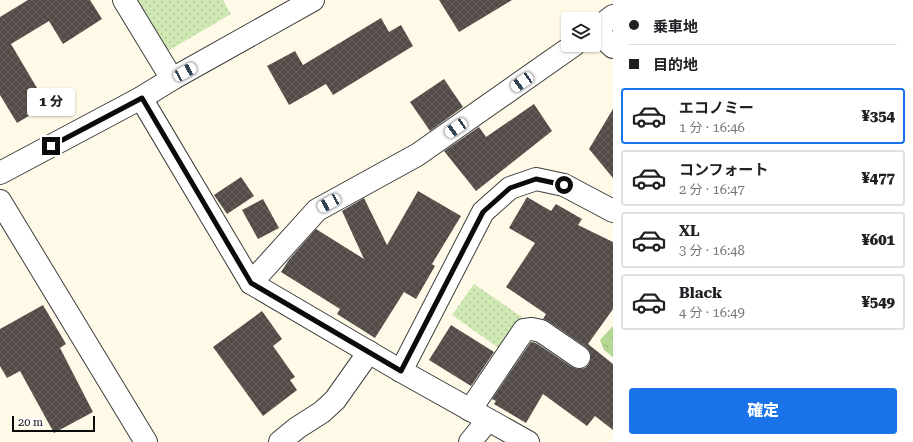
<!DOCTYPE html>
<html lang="ja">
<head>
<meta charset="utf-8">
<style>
  body { margin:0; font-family:"Roboto Serif","Noto Sans JP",serif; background:#f6f6f6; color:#202124; height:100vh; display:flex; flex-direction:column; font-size:15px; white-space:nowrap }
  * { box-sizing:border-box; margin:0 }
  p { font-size:13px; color:#757577 }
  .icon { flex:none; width:22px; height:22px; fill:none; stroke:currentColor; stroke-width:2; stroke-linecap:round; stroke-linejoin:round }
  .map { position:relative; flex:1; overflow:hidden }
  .drawer { display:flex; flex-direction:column; background:#fff; width:300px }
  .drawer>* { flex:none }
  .hud { display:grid; align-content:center; height:88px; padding:0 16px; background:#fff }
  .buttons { position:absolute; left:561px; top:12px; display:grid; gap:8px }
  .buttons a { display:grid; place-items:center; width:40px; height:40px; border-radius:4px; background:#fff; box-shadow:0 1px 3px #0004; font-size:20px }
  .scale { position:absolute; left:12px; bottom:10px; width:83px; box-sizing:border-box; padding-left:4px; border:2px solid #0b0b0b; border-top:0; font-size:11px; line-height:14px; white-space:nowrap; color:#0b0b0b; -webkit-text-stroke:3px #fff; paint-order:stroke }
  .end { position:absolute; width:18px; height:18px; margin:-9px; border:5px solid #0b0b0b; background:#fff; box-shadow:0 0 0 2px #fff }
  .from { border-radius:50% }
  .bubble { position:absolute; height:28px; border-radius:4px; background:#fff; box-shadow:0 1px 3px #0004; font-size:13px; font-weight:800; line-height:28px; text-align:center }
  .car { position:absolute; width:12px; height:24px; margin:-12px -6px; border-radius:5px; box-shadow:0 0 3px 1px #0007; background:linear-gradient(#fff 24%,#345 0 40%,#fff 0 76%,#345 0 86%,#fff 0) }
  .hud b { display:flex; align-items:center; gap:14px; height:38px; font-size:15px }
  .hud b+b { border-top:1px solid #e0e0e0 }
  .hud i { width:10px; height:10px; background:#202124 }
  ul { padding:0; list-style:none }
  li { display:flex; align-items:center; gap:12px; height:56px; margin:0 8px 6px; padding:0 8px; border:2px solid #e0e0e0; border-radius:4px }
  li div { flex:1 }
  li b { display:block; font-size:15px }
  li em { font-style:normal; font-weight:800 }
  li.current { border-color:#1a73e8 }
  li>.icon { width:36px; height:36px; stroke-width:1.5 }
  .action { display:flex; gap:8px; margin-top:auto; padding:8px 16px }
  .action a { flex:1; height:46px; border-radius:4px; background:#1a73e8; color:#fff; font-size:16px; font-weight:800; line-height:46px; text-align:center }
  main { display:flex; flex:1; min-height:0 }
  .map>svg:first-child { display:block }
  .grass { fill:url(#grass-dots) }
  .forest { fill:url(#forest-crowns) }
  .building { fill:url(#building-cross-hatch) }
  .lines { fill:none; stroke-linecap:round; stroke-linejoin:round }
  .minor-casing { stroke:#3e3e3e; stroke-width:24 }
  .minor { stroke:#fff; stroke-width:22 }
  .route { stroke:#0b0b0b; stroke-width:5 }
</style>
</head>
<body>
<main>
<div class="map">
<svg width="613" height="442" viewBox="0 0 613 442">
  <defs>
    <pattern id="grass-dots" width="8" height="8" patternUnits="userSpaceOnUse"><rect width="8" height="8" fill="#d0e8b3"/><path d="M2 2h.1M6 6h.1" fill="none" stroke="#b1c699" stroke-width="1.8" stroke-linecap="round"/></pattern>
    <pattern id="forest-crowns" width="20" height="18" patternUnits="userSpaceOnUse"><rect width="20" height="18" fill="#b4d893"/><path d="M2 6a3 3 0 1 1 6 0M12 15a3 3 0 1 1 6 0" fill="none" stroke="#99b87d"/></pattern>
    <pattern id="building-cross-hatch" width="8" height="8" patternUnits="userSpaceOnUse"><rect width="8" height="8" fill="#534b47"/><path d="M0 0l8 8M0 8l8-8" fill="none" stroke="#67605d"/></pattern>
  </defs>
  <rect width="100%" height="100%" fill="#fffae8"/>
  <g class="grass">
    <polygon points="136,0 223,0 231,14 166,52"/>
    <polygon points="474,284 522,317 500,349 452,315"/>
  </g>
  <polygon class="forest" points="613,326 613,357 604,350 600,340"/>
  <g class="building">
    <polygon points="28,0 90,0 102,19 63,44 49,21 11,44 47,105 17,123 0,95 0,17"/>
    <polygon points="439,0 512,0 459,32"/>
    <polygon points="381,18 389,32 401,25 413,46 333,95 326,84 289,105 267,66 295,51 303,65"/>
    <polygon points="444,79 463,107 430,131 410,102"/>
    <polygon points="534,104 552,131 476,191 444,151 479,127 486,137"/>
    <polygon points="613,109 613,178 589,149"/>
    <polygon points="241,177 254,196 227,214 214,195"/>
    <polygon points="418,191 461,216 432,264 435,266 416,299 404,292 375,338 337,314 340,309 281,272 288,261 316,229 364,259 342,211 364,198 387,245"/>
    <polygon points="527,197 551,211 556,204 582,219 578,225 613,242 613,309 588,344 613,364 613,430 595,416 587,426 543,394 526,423 494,404 496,401 492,399 531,342 536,343 572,367 578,369 585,368 589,364 591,358 590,352 586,347 548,321 543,319 546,314 506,287 535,243 509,228"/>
    <polygon points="263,199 279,228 258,239 242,210"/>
    <polygon points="43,305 66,344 60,348 93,412 54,433 20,371 7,378 0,366 0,329"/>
    <polygon points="262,311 282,339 273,346 295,377 290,380 297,390 263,416 213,347"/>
    <polygon points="451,325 494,352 471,386 429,360"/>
  </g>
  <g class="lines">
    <defs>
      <g id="minor">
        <polyline points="124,0 172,79"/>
        <polyline points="595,30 613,47"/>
        <polyline points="594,31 613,16"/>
        <polyline points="141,98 251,283 401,371 528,442"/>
        <polyline points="0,173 141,98 172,79 313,0"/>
        <polyline points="0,201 146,442"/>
        <polyline points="251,283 317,210 417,155 574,45"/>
        <polyline points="401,371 483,212 510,188 536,179 564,185 613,211"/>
        <polyline points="470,410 524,330 532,329 541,331 579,357"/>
        <polyline points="280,442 297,428 322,412 335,400 369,352"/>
        <polyline points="470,442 488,420"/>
      </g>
    </defs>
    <use href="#minor" class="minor-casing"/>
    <use href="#minor" class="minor"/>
  </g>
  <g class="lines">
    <polyline class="route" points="51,146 142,98 251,283 401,371 483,212 510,188 536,179 564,185"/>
  </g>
</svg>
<div class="buttons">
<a><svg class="icon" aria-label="layers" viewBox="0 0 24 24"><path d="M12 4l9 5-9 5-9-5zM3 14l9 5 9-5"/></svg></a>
</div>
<div class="scale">20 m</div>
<i class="end from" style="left:564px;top:185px"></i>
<i class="end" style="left:51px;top:146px"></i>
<div class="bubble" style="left:27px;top:88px;width:48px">1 分</div>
<i class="car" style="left:185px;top:72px;rotate:61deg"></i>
<i class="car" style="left:522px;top:82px;rotate:235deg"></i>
<i class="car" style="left:456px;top:128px;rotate:235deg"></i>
<i class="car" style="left:329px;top:203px;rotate:241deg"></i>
</div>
<section class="drawer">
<div class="hud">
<b><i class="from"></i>乗車地</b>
<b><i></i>目的地</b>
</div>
<ul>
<li class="current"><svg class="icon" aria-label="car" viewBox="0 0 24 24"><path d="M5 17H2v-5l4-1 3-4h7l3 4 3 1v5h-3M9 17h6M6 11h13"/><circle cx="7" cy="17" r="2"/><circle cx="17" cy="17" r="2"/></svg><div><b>エコノミー</b><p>1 分 · 16:46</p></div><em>¥354</em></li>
<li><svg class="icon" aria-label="car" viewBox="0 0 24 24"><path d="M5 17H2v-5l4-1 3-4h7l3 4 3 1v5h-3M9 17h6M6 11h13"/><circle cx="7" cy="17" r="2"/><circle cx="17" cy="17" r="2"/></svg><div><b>コンフォート</b><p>2 分 · 16:47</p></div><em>¥477</em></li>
<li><svg class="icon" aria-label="car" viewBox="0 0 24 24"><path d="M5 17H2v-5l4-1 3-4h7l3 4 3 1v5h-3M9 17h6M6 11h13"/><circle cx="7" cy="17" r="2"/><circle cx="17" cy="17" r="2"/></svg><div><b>XL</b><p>3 分 · 16:48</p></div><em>¥601</em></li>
<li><svg class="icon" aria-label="car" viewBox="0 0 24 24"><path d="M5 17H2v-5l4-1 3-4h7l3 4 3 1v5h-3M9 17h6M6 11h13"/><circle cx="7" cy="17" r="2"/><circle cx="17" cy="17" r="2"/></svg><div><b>Black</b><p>4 分 · 16:49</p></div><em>¥549</em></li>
</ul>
<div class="action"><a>確定</a></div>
</section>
</main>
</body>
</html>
